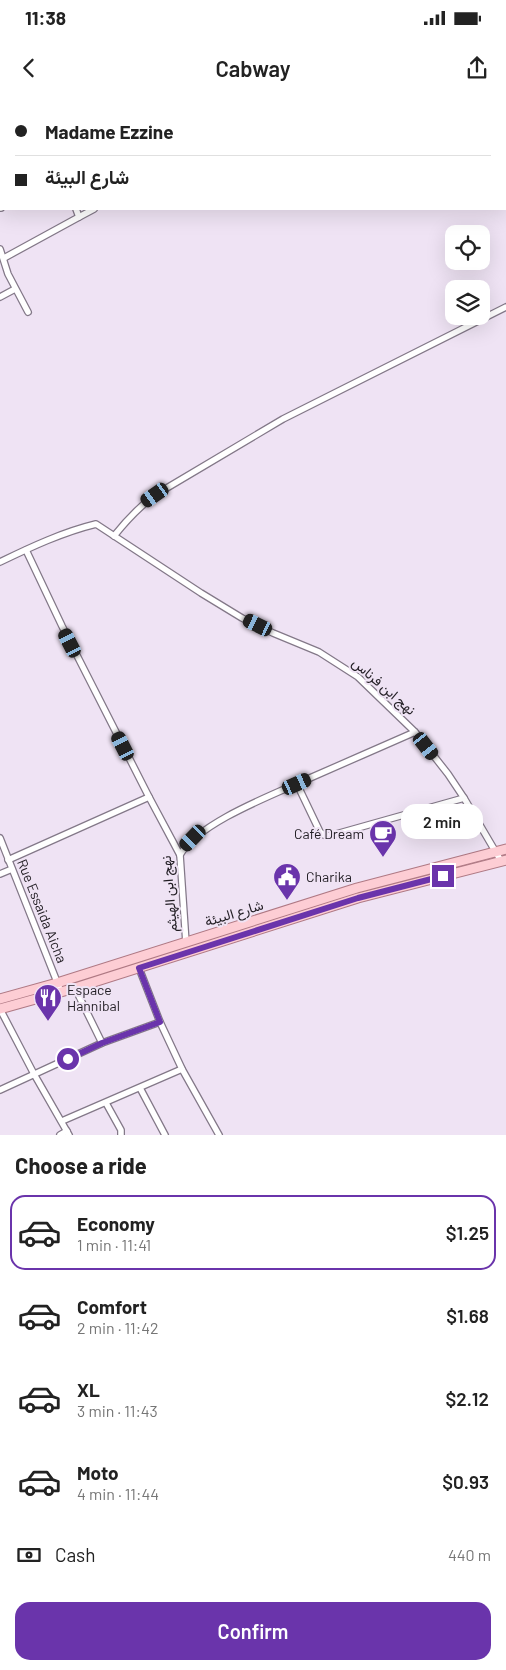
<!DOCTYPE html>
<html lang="en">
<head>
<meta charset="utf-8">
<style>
  body { margin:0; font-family:Barlow,Vazirmatn,sans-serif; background:#f2f2f2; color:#222; height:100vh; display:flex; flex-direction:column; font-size:19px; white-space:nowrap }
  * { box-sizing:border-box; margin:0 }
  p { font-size:16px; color:#767676 }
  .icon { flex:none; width:28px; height:28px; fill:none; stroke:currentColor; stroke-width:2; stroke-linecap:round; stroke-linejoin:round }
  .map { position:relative; height:1035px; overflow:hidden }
  .drawer { display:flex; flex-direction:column; background:#fff; flex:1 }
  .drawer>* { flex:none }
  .hud { position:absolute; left:0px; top:0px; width:506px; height:110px; box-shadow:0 5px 20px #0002; display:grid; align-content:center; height:110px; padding:0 15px; background:#fff }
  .fabs { position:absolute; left:445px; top:125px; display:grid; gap:10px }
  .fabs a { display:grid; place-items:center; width:45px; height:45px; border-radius:10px; background:#fff; box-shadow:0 5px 20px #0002; font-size:25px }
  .end { position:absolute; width:22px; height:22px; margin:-11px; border:6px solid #6a34ab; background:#fff; box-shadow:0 0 0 2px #fff }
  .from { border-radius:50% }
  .bubble { position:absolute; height:35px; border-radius:15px; background:#fff; box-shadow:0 5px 20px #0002; font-size:16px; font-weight:600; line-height:35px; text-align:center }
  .car { position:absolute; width:15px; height:30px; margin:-15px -8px; border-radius:6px; box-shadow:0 0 4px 1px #0007; background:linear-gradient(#222 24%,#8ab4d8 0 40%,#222 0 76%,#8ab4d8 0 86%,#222 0) }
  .hud b { display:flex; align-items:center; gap:18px; height:48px; font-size:19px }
  .hud b+b { border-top:1px solid #e0e0e0 }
  .hud i { width:12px; height:12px; background:#222 }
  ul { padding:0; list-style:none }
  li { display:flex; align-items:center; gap:15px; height:75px; margin:0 10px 8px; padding:0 5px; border:2px solid transparent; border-radius:15px }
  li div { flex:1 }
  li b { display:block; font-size:19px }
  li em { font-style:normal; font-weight:600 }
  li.active { border-color:#6a34ab }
  li>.icon { width:45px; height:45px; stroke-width:1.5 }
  h2 { padding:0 15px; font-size:22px; line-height:60px }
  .pay { display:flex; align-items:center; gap:12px; height:55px; padding:0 15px; font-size:19px }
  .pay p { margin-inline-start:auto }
  .cta { display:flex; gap:10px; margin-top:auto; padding:10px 15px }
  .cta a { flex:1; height:58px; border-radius:15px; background:#6a34ab; color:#fff; font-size:20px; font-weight:600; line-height:58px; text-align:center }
  .status { display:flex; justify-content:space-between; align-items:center; height:35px; padding:0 25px; background:#fff; direction:ltr }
  .status svg { height:14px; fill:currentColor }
  header { display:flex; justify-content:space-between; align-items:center; height:65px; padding:0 15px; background:#fff; font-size:22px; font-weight:600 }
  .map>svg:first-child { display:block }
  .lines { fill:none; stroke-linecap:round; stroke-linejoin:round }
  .minor-casing { stroke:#837888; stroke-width:8 }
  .primary-casing { stroke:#af7984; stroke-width:11 }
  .minor { stroke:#fff; stroke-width:5.5 }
  .primary { stroke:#fdcdd4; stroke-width:9 }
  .route { stroke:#6a34ab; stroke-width:6 }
  .labels { text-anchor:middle; stroke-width:4; stroke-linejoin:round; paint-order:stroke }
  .street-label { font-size:14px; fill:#211d23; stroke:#efe3f4 }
  .poi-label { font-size:14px; fill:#211d23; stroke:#efe3f4; text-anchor:start }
</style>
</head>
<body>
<div class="status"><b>11:38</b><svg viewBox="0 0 49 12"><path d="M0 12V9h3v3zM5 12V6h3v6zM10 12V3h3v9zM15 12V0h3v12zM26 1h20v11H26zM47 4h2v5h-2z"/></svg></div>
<header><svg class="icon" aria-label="back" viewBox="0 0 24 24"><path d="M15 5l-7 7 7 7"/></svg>Cabway<svg class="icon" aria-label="share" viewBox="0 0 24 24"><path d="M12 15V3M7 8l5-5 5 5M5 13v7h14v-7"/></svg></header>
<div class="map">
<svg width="506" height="1035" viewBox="0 0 506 1035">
  <rect width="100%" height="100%" fill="#efe3f4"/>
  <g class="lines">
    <defs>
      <g id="minor">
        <polyline points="62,0 62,1"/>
        <polyline points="153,0 154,1"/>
        <polyline points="93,1 96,0"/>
        <polyline points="0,54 1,53"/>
        <polyline points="0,108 1,108"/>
        <polyline points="79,117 94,109"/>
        <polyline points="0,149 8,174 28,212"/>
        <polyline points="4,158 79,117 76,109"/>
        <polyline points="0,197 15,189"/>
        <path d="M114 436C126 421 139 407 155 395L283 319 506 207"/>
        <polyline points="26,450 62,526 149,697 180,755 186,843"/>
        <path d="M0 462C31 447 63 432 96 424L201 493 242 518 273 533 319 552 358 577 415 632 448 674 464 698 501 761"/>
        <polyline points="297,684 320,732 324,735 329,736 464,698"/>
        <polyline points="0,738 61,892"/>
        <path d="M180 755C199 722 275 694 310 678 345 663 380 647 415 632"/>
        <polyline points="8,760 149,697"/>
        <polyline points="0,774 12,769"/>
        <polyline points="139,868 160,922 182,969 219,1035"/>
        <polyline points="75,888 102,943"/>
        <polyline points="0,909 34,974 69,1035"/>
        <polyline points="140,988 165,1035"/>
        <polyline points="0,990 102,943 160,922"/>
        <polyline points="106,1003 121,1030 121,1035"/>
        <polyline points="62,1021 182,969"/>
        <polyline points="60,1035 67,1031"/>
      </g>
      <g id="primary">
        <polyline points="0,899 57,883 357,788 506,749"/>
        <polyline points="0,909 75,888 358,798 506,760"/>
      </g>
    </defs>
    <use href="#minor" class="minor-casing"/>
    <use href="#primary" class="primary-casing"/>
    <use href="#minor" class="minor"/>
    <use href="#primary" class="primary"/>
  </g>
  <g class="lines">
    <polyline class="route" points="68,959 102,943 160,922 139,868 358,798 443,776"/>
  </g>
  <defs>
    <symbol id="cafe-pin" viewBox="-11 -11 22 30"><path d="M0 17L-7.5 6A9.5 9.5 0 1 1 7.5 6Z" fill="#6a34ab" stroke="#efe3f4"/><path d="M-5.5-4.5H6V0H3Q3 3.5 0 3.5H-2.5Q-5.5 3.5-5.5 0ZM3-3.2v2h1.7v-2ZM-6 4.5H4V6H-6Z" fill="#fff"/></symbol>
    <symbol id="civic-pin" viewBox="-11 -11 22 30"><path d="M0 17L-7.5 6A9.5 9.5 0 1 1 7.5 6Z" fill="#6a34ab" stroke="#efe3f4"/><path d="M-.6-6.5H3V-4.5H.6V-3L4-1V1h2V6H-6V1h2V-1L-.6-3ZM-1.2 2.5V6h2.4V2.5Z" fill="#fff"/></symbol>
    <symbol id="restaurant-pin" viewBox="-11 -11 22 30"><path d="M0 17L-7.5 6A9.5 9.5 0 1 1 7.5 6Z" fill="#6a34ab" stroke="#efe3f4"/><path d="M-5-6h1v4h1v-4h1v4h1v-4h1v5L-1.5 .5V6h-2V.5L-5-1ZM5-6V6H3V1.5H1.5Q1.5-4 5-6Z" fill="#fff"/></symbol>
  </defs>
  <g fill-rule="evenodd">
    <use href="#cafe-pin" x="367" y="718" width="32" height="43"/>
    <use href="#civic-pin" x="271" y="761" width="32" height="43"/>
    <use href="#restaurant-pin" x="32" y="882" width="32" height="43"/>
  </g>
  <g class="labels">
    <g class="street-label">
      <text transform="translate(384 586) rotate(41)" y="5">نهج ابن فرناس</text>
      <text transform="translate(169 794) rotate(-95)" y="5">نهج ابن الهيثم</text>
      <text transform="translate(42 811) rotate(68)" y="5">Rue Essaida Aicha</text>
      <text transform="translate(234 813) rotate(-17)" y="5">شارع البيئة</text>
    </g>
    <g class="poi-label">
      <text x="364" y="739" text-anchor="end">Café Dream</text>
      <text x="306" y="782">Charika</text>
      <text x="67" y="895">Espace<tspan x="67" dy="16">Hannibal</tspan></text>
    </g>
  </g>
</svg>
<div class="fabs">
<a><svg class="icon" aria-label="locate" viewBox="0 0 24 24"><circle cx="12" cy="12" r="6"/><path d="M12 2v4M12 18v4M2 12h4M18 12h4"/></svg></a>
<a><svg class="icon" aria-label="layers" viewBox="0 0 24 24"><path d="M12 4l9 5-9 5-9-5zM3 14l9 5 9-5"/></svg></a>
</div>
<i class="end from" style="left:68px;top:959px"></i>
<i class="end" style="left:443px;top:776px"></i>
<div class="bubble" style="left:401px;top:704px;width:82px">2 min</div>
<i class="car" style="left:155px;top:395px;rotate:235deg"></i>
<i class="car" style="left:258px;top:525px;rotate:296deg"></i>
<i class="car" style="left:70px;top:543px;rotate:333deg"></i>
<i class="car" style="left:123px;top:646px;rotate:333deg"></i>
<i class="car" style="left:426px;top:646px;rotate:142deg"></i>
<i class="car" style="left:297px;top:684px;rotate:66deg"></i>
<i class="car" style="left:193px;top:738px;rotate:224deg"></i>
<div class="hud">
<b><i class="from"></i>Madame Ezzine</b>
<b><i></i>شارع البيئة</b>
</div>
</div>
<section class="drawer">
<h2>Choose a ride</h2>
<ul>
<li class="active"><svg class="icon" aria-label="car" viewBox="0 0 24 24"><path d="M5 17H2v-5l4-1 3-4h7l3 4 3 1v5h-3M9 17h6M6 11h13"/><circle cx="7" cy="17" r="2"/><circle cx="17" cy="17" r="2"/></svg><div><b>Economy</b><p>1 min · 11:41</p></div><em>$1.25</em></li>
<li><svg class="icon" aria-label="car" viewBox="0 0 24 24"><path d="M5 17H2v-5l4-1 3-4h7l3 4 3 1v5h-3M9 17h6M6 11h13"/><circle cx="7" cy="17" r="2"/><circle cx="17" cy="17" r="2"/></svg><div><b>Comfort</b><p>2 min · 11:42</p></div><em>$1.68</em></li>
<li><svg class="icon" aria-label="car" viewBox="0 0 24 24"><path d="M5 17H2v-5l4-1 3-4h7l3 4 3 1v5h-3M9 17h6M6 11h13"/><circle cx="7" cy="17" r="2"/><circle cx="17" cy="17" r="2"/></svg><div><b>XL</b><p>3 min · 11:43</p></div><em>$2.12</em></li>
<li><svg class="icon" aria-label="car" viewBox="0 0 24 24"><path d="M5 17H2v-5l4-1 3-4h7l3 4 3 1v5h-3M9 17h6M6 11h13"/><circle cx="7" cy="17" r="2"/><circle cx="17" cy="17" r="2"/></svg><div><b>Moto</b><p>4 min · 11:44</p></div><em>$0.93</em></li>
</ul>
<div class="pay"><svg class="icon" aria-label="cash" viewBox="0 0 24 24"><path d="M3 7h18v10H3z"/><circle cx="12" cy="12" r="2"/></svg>Cash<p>440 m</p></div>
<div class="cta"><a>Confirm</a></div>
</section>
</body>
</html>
